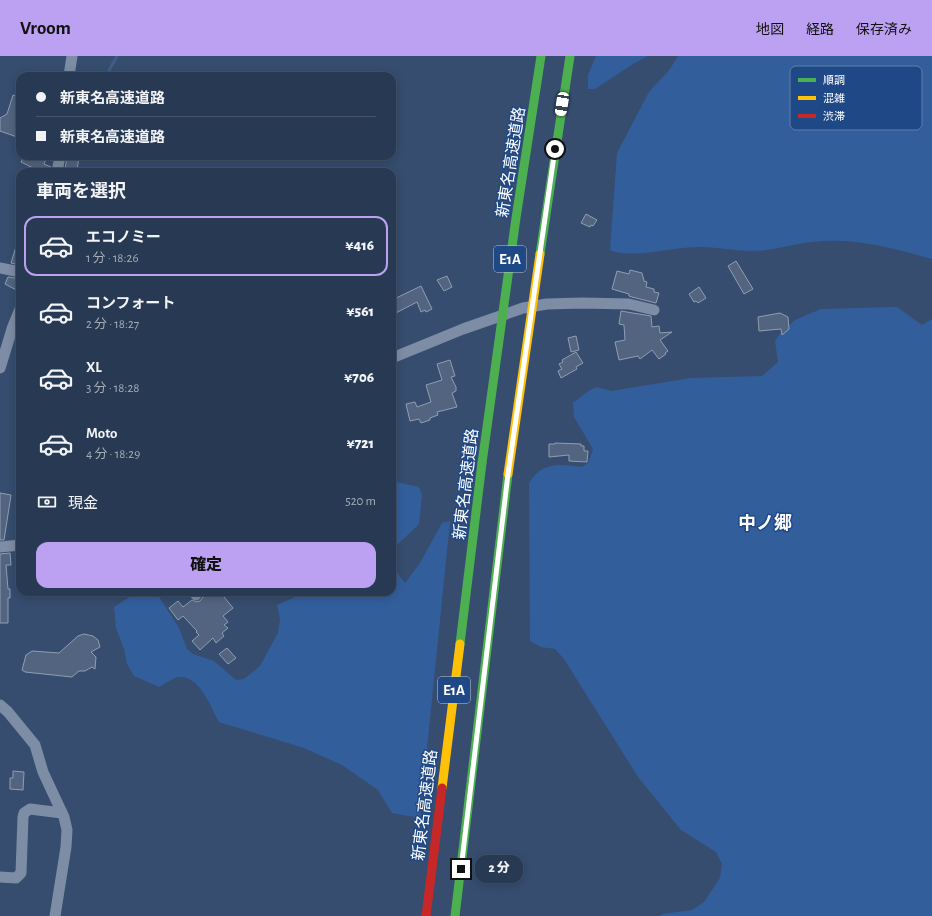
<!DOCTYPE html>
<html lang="ja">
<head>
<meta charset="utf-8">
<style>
  body { margin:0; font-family:"Alegreya Sans","Noto Sans JP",sans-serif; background:#30415a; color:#f1f3f6; height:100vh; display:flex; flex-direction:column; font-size:15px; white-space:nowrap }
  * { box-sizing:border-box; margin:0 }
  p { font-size:13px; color:#a5adb8 }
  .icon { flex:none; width:22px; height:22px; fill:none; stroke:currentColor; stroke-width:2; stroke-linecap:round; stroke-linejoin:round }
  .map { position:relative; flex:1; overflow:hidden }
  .details { position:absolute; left:16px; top:112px; width:380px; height:428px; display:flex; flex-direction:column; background:#283a53; border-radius:12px; box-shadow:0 2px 10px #0003,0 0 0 1px #44546a }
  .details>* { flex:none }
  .banner { position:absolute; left:16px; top:16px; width:380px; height:88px; border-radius:12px; box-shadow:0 2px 10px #0003,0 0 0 1px #44546a; display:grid; align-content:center; height:88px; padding:0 20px; background:#283a53 }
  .end { position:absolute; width:18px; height:18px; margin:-9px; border:5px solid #fff; background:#111; box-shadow:0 0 0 2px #111 }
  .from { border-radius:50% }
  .bubble { position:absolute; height:28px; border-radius:12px; background:#283a53; box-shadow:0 2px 10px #0003,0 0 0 1px #44546a; font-size:13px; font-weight:800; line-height:28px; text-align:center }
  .car { position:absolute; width:12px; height:24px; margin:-12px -6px; border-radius:5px; box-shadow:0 0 3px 1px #0007; background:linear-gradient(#fff 24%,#345 0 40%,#fff 0 76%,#345 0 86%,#fff 0) }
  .banner b { display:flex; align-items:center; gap:14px; height:38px; font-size:15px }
  .banner b+b { border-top:1px solid #44546a }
  .banner i { width:10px; height:10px; background:#f1f3f6 }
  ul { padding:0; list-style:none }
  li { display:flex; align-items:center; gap:12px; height:60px; margin:0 8px 6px; padding:0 12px; border:2px solid transparent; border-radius:12px }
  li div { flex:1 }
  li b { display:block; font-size:15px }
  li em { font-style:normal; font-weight:800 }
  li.on { border-color:#bca0f2 }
  li>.icon { width:36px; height:36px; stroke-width:1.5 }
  h2 { padding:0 20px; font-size:18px; line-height:48px }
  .pay { display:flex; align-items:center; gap:10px; height:44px; padding:0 20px; font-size:15px }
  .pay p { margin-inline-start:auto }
  .cta { display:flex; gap:8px; margin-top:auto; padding:8px 20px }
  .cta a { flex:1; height:46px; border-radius:12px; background:#bca0f2; color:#111; font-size:16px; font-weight:800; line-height:46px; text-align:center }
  header { display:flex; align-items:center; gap:24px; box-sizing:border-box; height:56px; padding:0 20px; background:#bca0f2; color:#111 }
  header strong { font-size:19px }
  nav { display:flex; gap:22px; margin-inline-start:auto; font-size:14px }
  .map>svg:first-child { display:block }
  .green { fill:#335e9c }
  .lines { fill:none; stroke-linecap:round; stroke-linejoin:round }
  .stream { stroke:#405d89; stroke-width:3 }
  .building { fill:#526480; stroke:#909eb3 }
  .street { stroke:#7d8da5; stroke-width:11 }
  .fast { stroke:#4caf50; stroke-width:9 }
  .slow { stroke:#ffc107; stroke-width:9 }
  .jam { stroke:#c62828; stroke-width:9 }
  .fast-bridge { stroke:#4caf50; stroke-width:9 }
  .slow-bridge { stroke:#ffc107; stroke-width:9 }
  .route { stroke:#fff; stroke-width:5 }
  .labels { text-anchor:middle; stroke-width:3; stroke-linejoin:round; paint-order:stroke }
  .shield { fill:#1f4886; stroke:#bcc8db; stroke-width:1 }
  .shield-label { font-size:15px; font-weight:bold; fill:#fff }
  .street-label { font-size:16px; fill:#fff; stroke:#1f4886 }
  .quarter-label { font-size:18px; font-weight:bold; fill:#fff; stroke:#1f4886 }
  .key { fill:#1f4886; stroke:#627faa; stroke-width:1 }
  .key-label { font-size:11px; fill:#fff }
</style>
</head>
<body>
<header>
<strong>Vroom</strong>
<nav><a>地図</a><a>経路</a><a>保存済み</a></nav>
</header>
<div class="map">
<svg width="932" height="860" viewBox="0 0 932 860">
  <rect width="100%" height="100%" fill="#364d6f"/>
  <g class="green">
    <polygon points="596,0 648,0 633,8 595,33 588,33 588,19"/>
    <path d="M678 0H932V203C892 192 854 181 812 186 793 188 772 195 752 195 735 195 718 191 701 191 676 190 631 204 610 194L617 97 649 36 670 13Z"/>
    <path d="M897 251 922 269 932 263V860H658L663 858 692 854 704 846 720 822 722 808 716 796 681 774 638 721 564 603 555 593 541 591 530 585 529 427C542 405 560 408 582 411L588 407 593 393 574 361 573 347 590 334 597 331 611 335 691 322 762 320 778 306 775 285 779 279 795 264 821 253Z"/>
    <polygon points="392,425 419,431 422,439 419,468 392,494"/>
    <path d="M450 465 420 762 392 757 378 734 342 709 304 692 219 666C211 652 200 619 179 621 173 622 165 628 159 631L134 620 127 608 124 593 116 572 114 551 137 536H156L179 572 187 593 193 598 214 605 236 624 244 623 260 610 278 577 280 563 277 549 297 540V536H392V510L405 527 420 507 442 467Z"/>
  </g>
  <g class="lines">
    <polyline class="stream" points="106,20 117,0"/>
  </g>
  <g class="building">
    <polygon points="13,39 20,41 20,71 17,81 0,75 0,62 7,58"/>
    <polygon points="24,100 39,100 46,103 44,108 51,111 50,116 41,116 21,106"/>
    <polygon points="67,100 79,100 77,115 65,114"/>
    <polygon points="586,158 597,164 593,170 591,169 590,171 581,167"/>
    <polygon points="18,184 20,185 20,209 11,207"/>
    <polygon points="736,205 753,233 744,238 728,210"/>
    <polygon points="630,214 642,217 644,225 647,226 646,231 654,233 654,236 659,237 656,247 632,241 629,240 629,238 612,233 617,215 629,218"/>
    <polygon points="447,220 452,231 444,235 437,224"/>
    <polygon points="8,221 20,223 20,236 5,228"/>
    <polygon points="421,230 432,253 426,256 425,254 421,256 417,246 392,259 392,244"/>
    <polygon points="699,231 706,242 698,247 696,245 694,246 689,238"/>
    <polygon points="621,255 651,260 652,271 659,270 660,277 672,276 660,284 668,295 665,297 666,298 659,303 652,294 640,303 638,300 619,304 615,286 625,284 624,269 619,268"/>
    <polygon points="780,257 788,261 789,273 782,279 781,273 759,275 758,261"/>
    <polygon points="576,280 579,294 571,296 568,282"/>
    <polygon points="576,296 583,307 576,311 577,313 561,322 558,315 562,313 559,308 563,306 562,304"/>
    <polygon points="450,304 455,320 451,321 456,331 456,335 452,337 457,351 437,356 438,359 430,362 430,364 421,367 419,363 410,365 406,348 415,346 417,351 431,346 426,329 442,324 437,308"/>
    <polygon points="555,387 581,388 581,390 584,390 584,395 588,395 587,406 569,405 569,399 549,401 549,388 555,388"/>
    <polygon points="0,437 11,439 4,484 0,484"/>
    <polygon points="10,497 11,509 6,509 8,533 10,533 10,542 8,542 8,567 0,567 0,498"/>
    <polygon points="212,536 220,536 233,552 223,560 228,566 224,569 228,572 222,577 224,580 216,587 213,582 200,594 192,585 199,579 196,576 197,575 183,560 178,564 169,552 178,545 183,551 192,544 196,546 200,545 203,541 213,537"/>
    <polygon points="84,578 93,580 98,584 100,591 91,596 96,601 95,613 92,611 85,615 79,615 72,621 25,616 22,614 26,599 32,595 59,597 78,580"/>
    <polygon points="227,592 236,602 228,608 219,598"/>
    <polygon points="13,715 24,716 23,734 10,733 10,722 13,722"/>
  </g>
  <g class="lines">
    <g class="street">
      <polyline points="69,20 72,0"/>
      <polyline points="57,116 60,100"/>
      <polyline points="0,212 20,216"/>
      <polyline points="392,302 463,273 523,252 547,248 582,247 629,248 654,254"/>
      <polyline points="0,312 13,270 20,253"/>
      <polyline points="0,491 20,489"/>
      <polyline points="194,536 196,539"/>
      <polyline points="0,649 8,656 35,689 43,716 64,761 67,774 66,791 55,860"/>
      <polyline points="0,821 16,822 21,817 23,761 24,757 30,753 62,757"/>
    </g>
    <g class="fast">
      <polyline points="460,588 482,407"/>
      <polyline points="455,860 508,418"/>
    </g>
    <polyline class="slow" points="442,732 460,588"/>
    <polyline class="jam" points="426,860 442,732"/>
    <g class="fast-bridge">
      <polyline points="540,198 570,0"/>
      <polyline points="482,407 516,162 541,0"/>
    </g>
    <polyline class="slow-bridge" points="508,418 540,198"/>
  </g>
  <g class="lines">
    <polyline class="route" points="461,813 508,418 555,93"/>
  </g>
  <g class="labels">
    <g class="shield">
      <rect x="494" y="190" width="32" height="26" rx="3"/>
      <rect x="438" y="621" width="32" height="26" rx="3"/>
    </g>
    <g class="shield-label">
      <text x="510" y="208">E1A</text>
      <text x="454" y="639">E1A</text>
    </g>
    <g class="street-label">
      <text transform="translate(510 106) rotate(-81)" y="6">新東名高速道路</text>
      <text transform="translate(465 428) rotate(-83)" y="6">新東名高速道路</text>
      <text transform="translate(424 749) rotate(-83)" y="6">新東名高速道路</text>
    </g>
    <g class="quarter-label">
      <text x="765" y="473">中ノ郷</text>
    </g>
  </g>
  <rect x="790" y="10" width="132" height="64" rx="6" class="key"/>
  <rect x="798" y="22" width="18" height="4" fill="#4caf50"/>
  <rect x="798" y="40" width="18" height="4" fill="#ffc107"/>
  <rect x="798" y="58" width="18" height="4" fill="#c62828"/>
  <g class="key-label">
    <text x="823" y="28">順調</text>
    <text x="823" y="46">混雑</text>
    <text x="823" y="64">渋滞</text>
  </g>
</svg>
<i class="end from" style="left:555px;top:93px"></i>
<i class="end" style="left:461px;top:813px"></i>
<div class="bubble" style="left:475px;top:799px;width:48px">2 分</div>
<i class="car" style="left:562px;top:48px;rotate:189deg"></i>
<div class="banner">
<b><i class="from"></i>新東名高速道路</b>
<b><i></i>新東名高速道路</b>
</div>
<section class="details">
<h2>車両を選択</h2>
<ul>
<li class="on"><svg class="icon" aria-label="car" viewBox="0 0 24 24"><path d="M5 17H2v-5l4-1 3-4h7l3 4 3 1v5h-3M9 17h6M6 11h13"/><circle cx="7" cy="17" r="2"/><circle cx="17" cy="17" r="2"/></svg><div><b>エコノミー</b><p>1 分 · 18:26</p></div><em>¥416</em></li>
<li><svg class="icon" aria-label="car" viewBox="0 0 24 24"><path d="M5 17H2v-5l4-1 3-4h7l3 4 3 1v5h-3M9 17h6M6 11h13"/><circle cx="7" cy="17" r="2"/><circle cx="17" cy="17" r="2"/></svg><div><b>コンフォート</b><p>2 分 · 18:27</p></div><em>¥561</em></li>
<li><svg class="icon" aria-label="car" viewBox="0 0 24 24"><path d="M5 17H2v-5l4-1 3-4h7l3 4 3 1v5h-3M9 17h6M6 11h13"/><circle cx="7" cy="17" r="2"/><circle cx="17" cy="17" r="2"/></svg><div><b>XL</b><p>3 分 · 18:28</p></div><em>¥706</em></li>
<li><svg class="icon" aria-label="car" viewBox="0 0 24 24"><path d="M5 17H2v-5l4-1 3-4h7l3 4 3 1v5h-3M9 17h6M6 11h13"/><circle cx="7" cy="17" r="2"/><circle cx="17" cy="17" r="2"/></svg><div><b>Moto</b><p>4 分 · 18:29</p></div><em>¥721</em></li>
</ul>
<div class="pay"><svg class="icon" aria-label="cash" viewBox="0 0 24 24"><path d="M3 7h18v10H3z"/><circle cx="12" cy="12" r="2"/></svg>現金<p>520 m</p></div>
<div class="cta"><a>確定</a></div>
</section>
</div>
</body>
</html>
